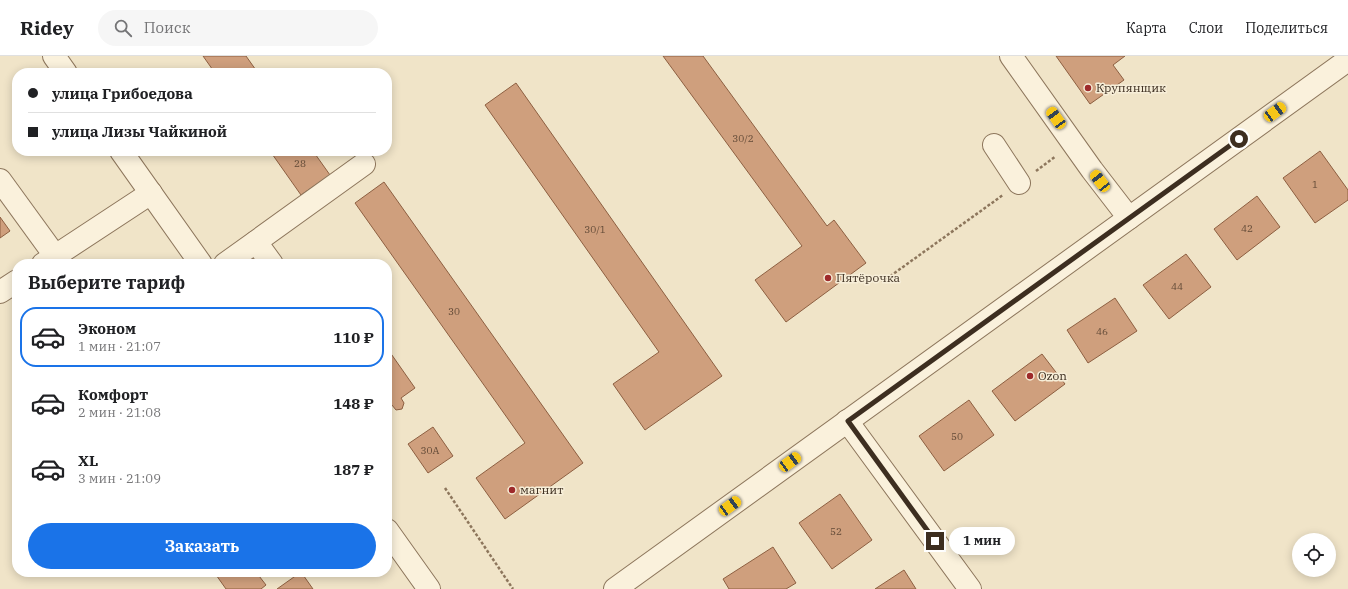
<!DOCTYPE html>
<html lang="ru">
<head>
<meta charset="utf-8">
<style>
  body { margin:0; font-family:"IBM Plex Serif",serif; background:#f6f6f6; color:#202124; height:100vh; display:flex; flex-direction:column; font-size:15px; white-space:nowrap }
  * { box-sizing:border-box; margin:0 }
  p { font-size:13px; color:#757577 }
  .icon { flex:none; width:22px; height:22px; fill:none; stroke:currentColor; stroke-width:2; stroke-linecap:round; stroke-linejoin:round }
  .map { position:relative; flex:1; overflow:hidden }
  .side { position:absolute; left:12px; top:203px; width:380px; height:318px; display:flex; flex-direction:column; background:#fff; border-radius:16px; box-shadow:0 2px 10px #0003 }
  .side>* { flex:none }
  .banner { position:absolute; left:12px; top:12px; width:380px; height:88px; border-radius:16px; box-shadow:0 2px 10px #0003; display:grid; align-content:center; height:88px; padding:0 16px; background:#fff }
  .controls { position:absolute; left:1292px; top:477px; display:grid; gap:8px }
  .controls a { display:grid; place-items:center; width:44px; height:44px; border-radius:50%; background:#fff; box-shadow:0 2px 10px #0003; font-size:20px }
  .end { position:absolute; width:18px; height:18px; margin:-9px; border:5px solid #3d2e20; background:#fff; box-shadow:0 0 0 2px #fff }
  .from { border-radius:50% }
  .bubble { position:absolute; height:28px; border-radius:14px; background:#fff; box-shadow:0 2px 10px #0003; font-size:13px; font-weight:700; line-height:28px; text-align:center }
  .car { position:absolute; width:12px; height:24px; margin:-12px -6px; border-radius:5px; box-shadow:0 0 3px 1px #0007; background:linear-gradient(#f5c518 24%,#345 0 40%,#f5c518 0 76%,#345 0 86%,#f5c518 0) }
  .banner b { display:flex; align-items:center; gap:14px; height:38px; font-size:15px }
  .banner b+b { border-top:1px solid #e0e0e0 }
  .banner i { width:10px; height:10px; background:#202124 }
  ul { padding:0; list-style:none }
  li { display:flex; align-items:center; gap:12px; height:60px; margin:0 8px 6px; padding:0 8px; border:2px solid transparent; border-radius:16px }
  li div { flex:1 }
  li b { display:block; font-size:15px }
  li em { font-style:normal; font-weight:700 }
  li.active { border-color:#1a73e8 }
  li>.icon { width:36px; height:36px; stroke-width:1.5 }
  h2 { padding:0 16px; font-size:18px; line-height:48px }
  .button { display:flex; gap:8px; margin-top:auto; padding:8px 16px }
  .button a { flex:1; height:46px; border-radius:24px; background:#1a73e8; color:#fff; font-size:16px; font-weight:700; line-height:46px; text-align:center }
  header { display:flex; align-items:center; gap:24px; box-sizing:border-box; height:56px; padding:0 20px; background:#fff; border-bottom:1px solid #e0e0e0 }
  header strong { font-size:19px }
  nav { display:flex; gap:22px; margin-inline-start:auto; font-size:14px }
  .search { width:280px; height:36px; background:#f6f6f6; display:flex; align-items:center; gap:10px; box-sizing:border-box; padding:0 14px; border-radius:22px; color:#757577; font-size:15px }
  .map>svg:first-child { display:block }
  .building { fill:#cf9f7d; stroke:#8d5f41 }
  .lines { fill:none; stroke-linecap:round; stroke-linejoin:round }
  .minor-casing { stroke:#8d765c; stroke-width:24 }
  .path { stroke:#8d765c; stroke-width:2.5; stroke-dasharray:3 2; stroke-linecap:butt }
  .minor { stroke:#faf1dc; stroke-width:22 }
  .route { stroke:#3d2e20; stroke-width:5 }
  .poi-dot { fill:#9e2a2b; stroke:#f7eed8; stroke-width:1.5 }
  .labels { text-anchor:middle; stroke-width:3; stroke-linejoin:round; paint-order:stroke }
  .number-label { font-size:10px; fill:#624a37 }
  .poi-label { font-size:12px; fill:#3d2e20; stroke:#f7eed8; text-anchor:start }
</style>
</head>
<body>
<header>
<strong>Ridey</strong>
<div class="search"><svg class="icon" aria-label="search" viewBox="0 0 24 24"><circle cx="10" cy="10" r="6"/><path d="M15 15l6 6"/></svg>Поиск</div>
<nav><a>Карта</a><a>Слои</a><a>Поделиться</a></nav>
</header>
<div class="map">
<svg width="1348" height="533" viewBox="0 0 1348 533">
  <rect width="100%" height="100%" fill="#f0e4c8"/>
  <g class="building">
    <polygon points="203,0 246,0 258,17 215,17"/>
    <polygon points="663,0 703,0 827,170 834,164 866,207 786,266 755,224 802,190"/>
    <polygon points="1056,0 1125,0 1113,9 1124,24 1090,48"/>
    <polygon points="516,27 722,320 645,374 613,328 659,296 485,49"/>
    <polygon points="270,95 313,95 330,119 301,139"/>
    <polygon points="1320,95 1348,134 1348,144 1315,167 1283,122"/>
    <polygon points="384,126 583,407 505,463 476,422 525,387 355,147"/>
    <polygon points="1257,140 1280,171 1237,204 1214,173"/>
    <polygon points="0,161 10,175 0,182"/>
    <polygon points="1186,198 1211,231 1169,263 1143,229"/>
    <polygon points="1115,242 1137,275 1088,307 1067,274"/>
    <polygon points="387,292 415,332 401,342 404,347 402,353 396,354 387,343"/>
    <polygon points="1042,298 1065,328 1015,365 992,335"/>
    <polygon points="969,344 994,379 944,415 919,380"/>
    <polygon points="433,371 453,400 428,417 408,388"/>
    <polygon points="840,438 872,484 832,513 799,467"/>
    <polygon points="773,491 796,527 786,533 729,533 723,523"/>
    <polygon points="904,514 916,533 875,533"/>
    <polygon points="214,516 256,516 266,529 261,533 226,533"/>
    <polygon points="301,516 313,533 277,533"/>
  </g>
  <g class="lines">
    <defs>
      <g id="minor">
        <polyline points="54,0 66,17"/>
        <polyline points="1011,0 1092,114 1129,162"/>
        <polyline points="994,89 1019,127"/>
        <polyline points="121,95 201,208"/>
        <polyline points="0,124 61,208"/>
        <polyline points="256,186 272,208"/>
        <polyline points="43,208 151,137"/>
        <polyline points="225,208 364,108"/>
        <polyline points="0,236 17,225"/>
        <polyline points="847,365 970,533"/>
        <polyline points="387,474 429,533"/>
        <polyline points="615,533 1348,4"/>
      </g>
    </defs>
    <use href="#minor" class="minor-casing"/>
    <g class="path">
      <polyline points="1036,115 1056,100"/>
      <polyline points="882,226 1003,139"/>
      <polyline points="445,432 513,533"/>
    </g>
    <use href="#minor" class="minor"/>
  </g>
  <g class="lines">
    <polyline class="route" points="935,485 848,365 1239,83"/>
  </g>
  <g class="poi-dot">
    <circle cx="1088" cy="32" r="4"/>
    <circle cx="828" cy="222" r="4"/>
    <circle cx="1030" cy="320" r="4"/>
    <circle cx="512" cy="434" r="4"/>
  </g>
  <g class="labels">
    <g class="number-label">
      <text x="743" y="86">30/2</text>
      <text x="300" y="111">28</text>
      <text x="1315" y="132">1</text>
      <text x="1247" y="176">42</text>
      <text x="595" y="177">30/1</text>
      <text x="1177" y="234">44</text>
      <text x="454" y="259">30</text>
      <text x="1102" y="279">46</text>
      <text x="957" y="384">50</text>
      <text x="430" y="398">30А</text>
      <text x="836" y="479">52</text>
    </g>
    <g class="poi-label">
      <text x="1096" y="36">Крупянщик</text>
      <text x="836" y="226">Пятёрочка</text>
      <text x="1038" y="324">Ozon</text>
      <text x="520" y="438">магнит</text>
    </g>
  </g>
</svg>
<div class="controls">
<a><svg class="icon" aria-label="locate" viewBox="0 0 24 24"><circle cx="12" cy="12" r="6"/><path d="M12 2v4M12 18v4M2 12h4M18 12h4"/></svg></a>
</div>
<i class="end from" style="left:1239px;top:83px"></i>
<i class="end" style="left:935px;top:485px"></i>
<div class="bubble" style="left:949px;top:471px;width:66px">1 мин</div>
<i class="car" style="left:1275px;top:56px;rotate:54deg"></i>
<i class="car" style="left:1056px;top:62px;rotate:324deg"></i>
<i class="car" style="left:1100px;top:125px;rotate:322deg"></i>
<i class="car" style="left:790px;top:406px;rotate:54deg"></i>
<i class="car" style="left:730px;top:450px;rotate:54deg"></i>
<div class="banner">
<b><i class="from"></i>улица Грибоедова</b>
<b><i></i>улица Лизы Чайкиной</b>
</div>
<section class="side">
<h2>Выберите тариф</h2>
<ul>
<li class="active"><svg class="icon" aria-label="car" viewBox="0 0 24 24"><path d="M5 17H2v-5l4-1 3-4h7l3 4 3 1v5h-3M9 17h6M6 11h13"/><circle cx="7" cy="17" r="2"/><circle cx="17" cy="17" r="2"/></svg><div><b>Эконом</b><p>1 мин · 21:07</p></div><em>110 ₽</em></li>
<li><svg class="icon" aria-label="car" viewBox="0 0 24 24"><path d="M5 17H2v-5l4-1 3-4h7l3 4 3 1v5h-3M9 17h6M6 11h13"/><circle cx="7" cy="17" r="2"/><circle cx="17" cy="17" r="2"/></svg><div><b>Комфорт</b><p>2 мин · 21:08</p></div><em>148 ₽</em></li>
<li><svg class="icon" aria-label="car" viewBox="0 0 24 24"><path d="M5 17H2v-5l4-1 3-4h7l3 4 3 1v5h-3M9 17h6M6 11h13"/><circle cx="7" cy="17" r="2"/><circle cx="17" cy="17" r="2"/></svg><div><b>XL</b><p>3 мин · 21:09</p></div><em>187 ₽</em></li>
</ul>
<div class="button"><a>Заказать</a></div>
</section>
</div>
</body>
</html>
